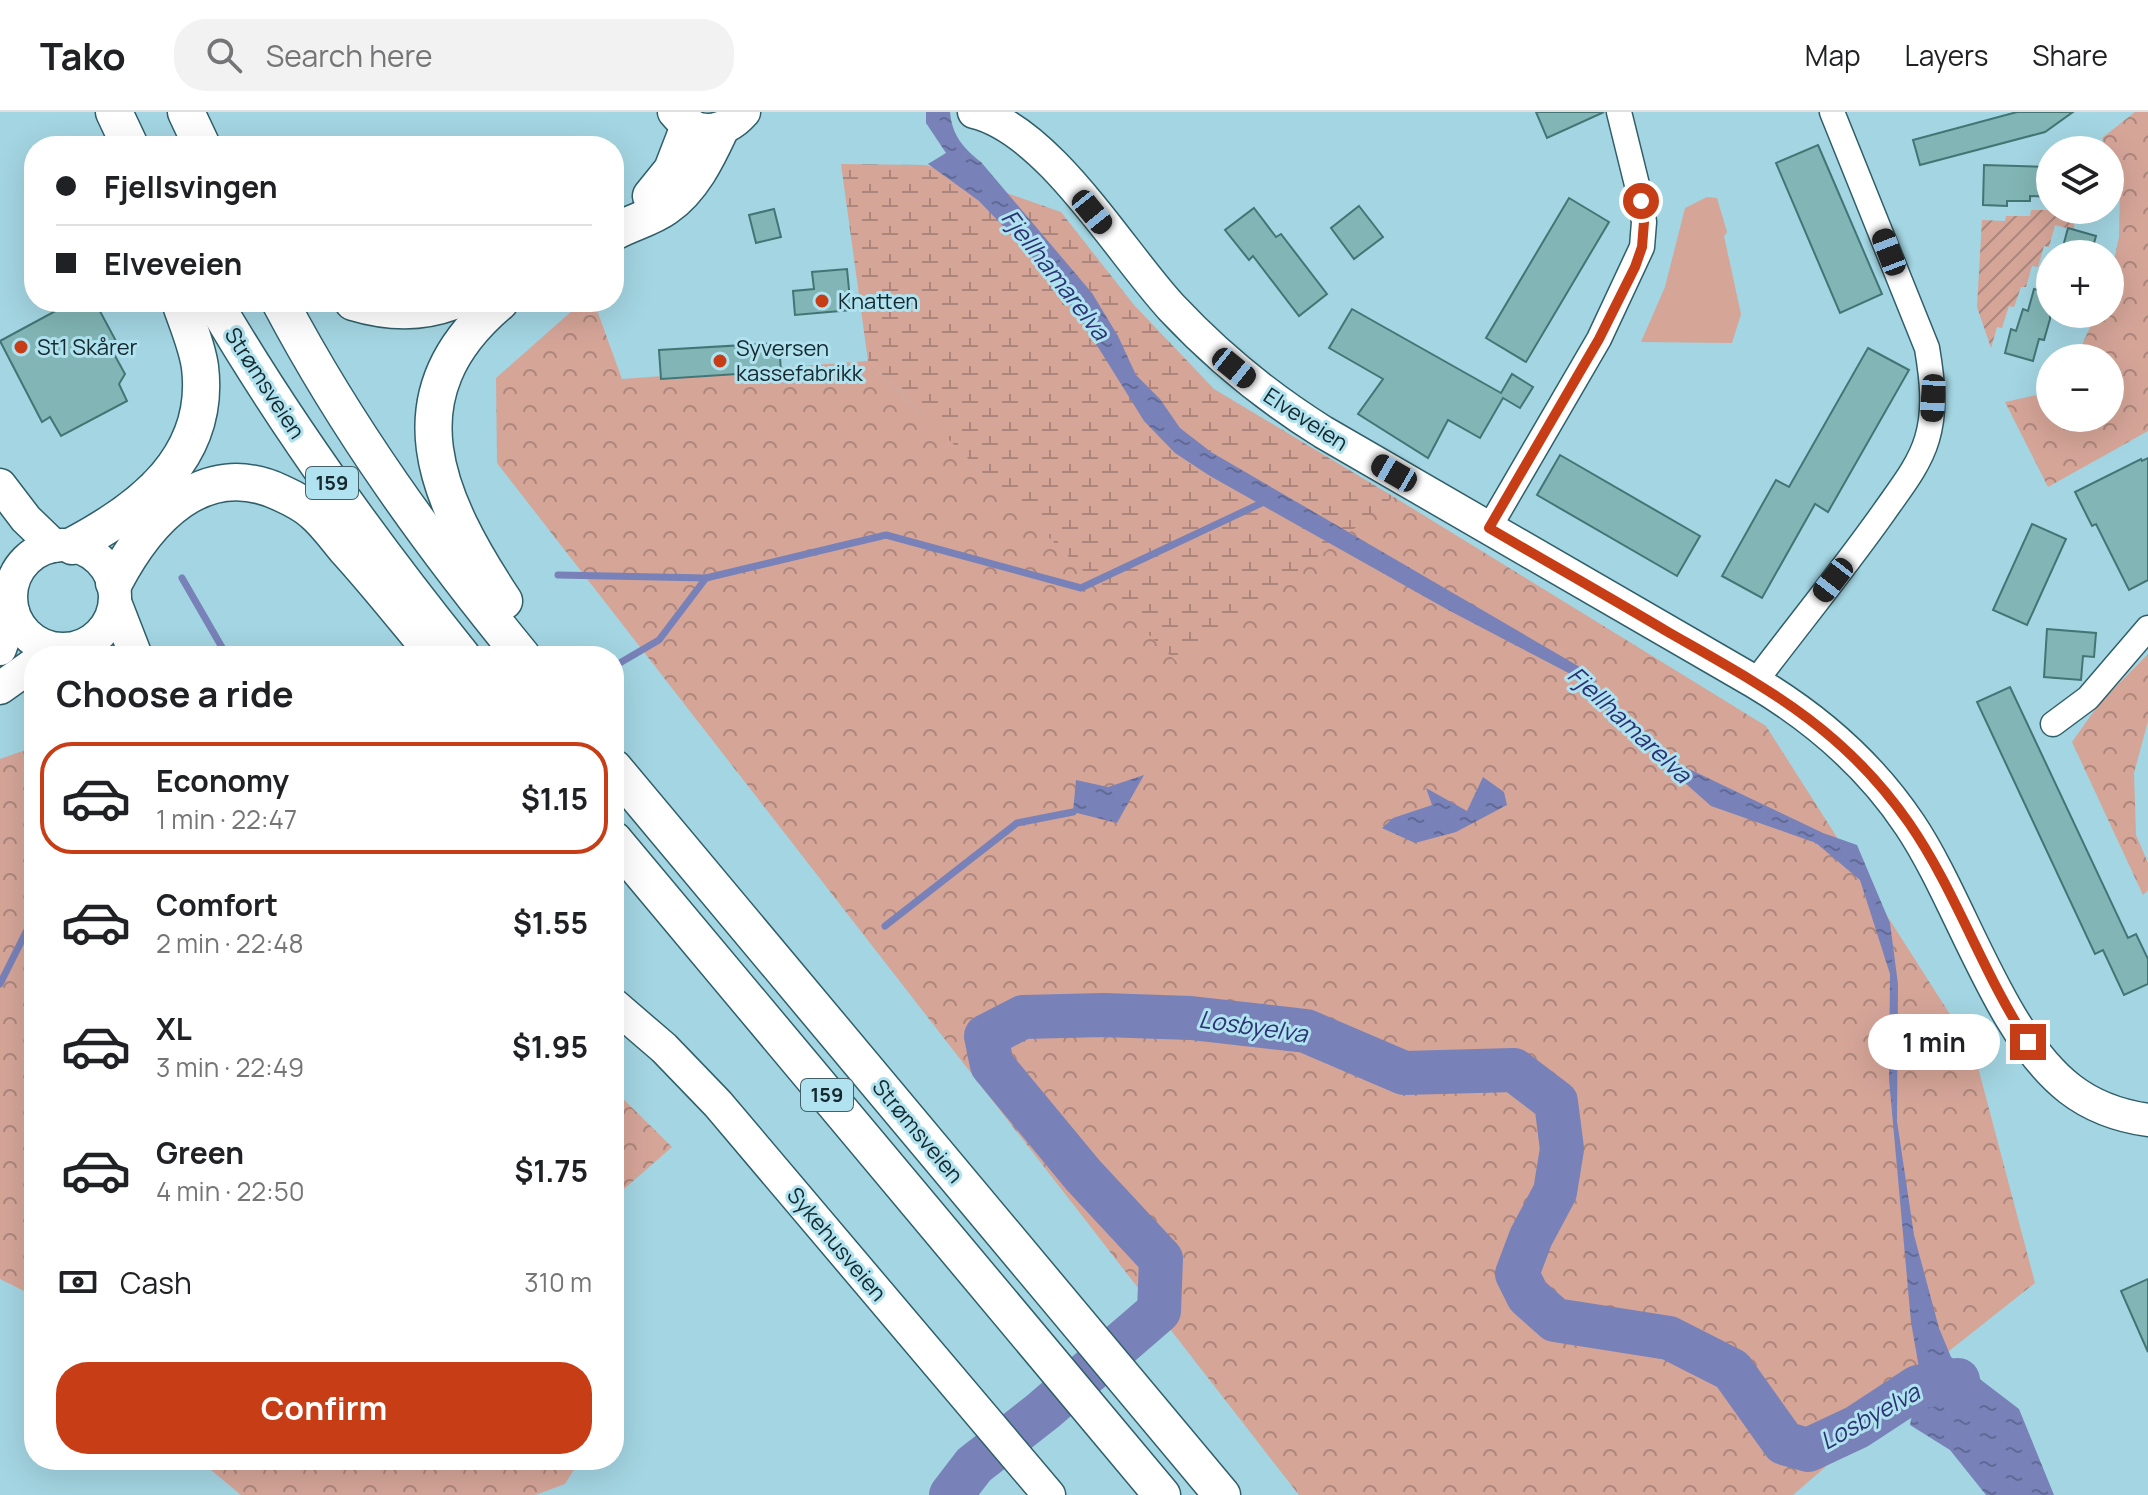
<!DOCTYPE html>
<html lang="en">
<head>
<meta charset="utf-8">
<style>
  body { margin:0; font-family:Manrope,sans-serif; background:#f2f2f2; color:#202124; height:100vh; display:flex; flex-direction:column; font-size:30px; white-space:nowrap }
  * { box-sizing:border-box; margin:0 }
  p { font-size:26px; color:#757577 }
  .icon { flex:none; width:44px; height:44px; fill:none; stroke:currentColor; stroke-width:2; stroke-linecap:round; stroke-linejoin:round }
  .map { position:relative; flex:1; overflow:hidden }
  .side { position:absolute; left:24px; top:534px; width:600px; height:824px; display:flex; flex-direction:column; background:#fff; border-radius:32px; box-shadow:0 8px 32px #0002 }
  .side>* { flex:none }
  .guide { position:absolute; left:24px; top:24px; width:600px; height:176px; border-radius:32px; box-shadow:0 8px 32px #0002; display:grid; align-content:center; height:176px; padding:0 32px; background:#fff }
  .fabs { position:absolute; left:2036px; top:24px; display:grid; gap:16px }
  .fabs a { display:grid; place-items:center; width:88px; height:88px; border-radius:50%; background:#fff; box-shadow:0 8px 32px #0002; font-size:40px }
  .end { position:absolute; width:36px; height:36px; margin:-18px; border:10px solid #c73e16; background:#fff; box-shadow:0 0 0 4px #fff }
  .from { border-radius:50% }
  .bubble { position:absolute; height:56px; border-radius:28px; background:#fff; box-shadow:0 8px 32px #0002; font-size:26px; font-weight:700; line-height:56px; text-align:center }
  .car { position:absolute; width:24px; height:48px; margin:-24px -12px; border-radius:10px; box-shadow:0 0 6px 2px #0007; background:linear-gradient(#222 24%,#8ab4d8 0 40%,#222 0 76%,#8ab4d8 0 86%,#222 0) }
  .guide b { display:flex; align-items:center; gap:28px; height:76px; font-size:30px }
  .guide b+b { border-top:2px solid #e0e0e0 }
  .guide i { width:20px; height:20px; background:#202124 }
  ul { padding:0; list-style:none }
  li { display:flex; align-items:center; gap:24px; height:112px; margin:0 16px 12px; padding:0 16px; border:4px solid transparent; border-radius:32px }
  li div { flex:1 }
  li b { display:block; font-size:30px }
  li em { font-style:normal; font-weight:700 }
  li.active { border-color:#c73e16 }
  li>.icon { width:72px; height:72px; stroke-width:1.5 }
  h2 { padding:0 32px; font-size:36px; line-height:96px }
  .pay { display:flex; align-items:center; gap:20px; height:88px; padding:0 32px; font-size:30px }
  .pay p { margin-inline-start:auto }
  .primary-button { display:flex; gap:16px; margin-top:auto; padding:16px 32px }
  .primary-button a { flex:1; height:92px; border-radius:32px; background:#c73e16; color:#fff; font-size:32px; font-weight:700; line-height:92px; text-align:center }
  header { display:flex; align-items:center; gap:48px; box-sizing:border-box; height:112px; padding:0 40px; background:#fff; border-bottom:2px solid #e0e0e0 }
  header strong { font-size:38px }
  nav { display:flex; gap:44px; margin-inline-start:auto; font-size:28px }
  .search { width:560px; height:72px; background:#f2f2f2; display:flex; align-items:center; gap:20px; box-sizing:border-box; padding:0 28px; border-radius:32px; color:#757577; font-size:30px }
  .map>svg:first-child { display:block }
  .forest { fill:url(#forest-crowns) }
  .wetland { fill:url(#wetland-marsh) }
  .park { fill:#d5a598 }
  .garden { fill:url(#garden-furrows) }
  .water { fill:url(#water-ripples) }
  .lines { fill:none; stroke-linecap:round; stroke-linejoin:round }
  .stream { stroke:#7882b8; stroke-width:7 }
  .river { stroke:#7882b8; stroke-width:44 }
  .building { fill:#82b5b5; stroke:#437575; stroke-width:2 }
  .minor-casing { stroke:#305f6a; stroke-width:27 }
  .major-casing { stroke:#305f6a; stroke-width:35 }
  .highway-casing { stroke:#305f6a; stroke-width:39 }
  .minor { stroke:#fff; stroke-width:24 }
  .major { stroke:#fff; stroke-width:32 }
  .highway { stroke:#fff; stroke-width:36 }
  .route { stroke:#c73e16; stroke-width:10 }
  .poi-dot { fill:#c73e16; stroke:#b0e2ef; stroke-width:3 }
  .labels { text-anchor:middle; stroke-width:6; stroke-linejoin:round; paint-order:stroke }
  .shield { fill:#b0e2ef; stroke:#446068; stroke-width:2 }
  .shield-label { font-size:20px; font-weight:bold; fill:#16292e }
  .poi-label { font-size:22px; fill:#16292e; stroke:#b0e2ef; text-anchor:start }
  .street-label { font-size:22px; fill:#16292e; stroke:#b0e2ef }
  .water-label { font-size:24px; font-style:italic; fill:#2c3274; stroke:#b0e2ef }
</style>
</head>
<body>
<header>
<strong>Tako</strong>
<div class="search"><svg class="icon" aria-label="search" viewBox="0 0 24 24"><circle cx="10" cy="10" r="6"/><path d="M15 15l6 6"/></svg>Search here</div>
<nav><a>Map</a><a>Layers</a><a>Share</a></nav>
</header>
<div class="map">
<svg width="2148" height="1383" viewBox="0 0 2148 1383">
  <defs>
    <pattern id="forest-crowns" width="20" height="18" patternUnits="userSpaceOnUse" patternTransform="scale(2)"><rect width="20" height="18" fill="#d5a598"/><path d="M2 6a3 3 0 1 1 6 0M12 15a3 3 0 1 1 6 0" fill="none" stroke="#ac867c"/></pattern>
    <pattern id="wetland-marsh" width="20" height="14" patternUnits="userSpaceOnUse" patternTransform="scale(2)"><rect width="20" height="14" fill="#d5a598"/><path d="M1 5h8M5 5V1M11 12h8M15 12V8" fill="none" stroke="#ac867c"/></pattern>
    <pattern id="garden-furrows" width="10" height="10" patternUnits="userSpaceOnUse" patternTransform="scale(2)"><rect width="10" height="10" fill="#d5a598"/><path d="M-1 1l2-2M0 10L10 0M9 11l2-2" fill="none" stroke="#ac867c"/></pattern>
    <pattern id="water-ripples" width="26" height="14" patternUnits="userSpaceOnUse" patternTransform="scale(2)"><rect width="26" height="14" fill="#7882b8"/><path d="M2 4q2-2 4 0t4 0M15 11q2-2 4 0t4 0" fill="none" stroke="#616a96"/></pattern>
  </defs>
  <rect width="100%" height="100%" fill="#a3d5e2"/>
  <g class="forest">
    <polygon points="2135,0 2148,0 2148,319 2048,375 2005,290 2050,280 2050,306 2110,306 2110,246 2076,246 2096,202 2110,202 2110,167 2119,125 2120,74 2110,47 2110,38 2107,38 2102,26"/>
    <polygon points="582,190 594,190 622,267 868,249 1179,551 1394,385 1766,614 1974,940 2035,1171 1920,1262 1918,1275 1793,1383 1299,1383 497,351 496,266"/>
    <polygon points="2148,542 2148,609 2134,661 2136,723 2148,751 2148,778 2143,783 2072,630 2099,592"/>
    <polygon points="34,635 34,1184 0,1167 0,647"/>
    <polygon points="614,978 672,1035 616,1084 617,1119 614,1124"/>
    <polygon points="199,1348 580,1348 565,1372 535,1383 241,1383"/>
  </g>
  <polygon class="wetland" points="841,52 926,53 1061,100 1134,193 1214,277 1394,385 1181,554 868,249"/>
  <polygon class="park" points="1707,85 1717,86 1727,120 1724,124 1741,202 1732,231 1641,230 1665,175 1685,96"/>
  <polygon class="garden" points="2031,98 2075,98 2074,118 2055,113 2049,135 2044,134 2038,155 2032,154 2026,175 2021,175 2014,195 2009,194 2002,216 1997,215 1991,236 1977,195 1982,108 2005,109 2006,104 2030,104"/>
  <g class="water">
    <path d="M926 0H950C952 23 963 36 981 50L1092 181 1118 224 1136 263 1160 287 1180 316 1211 340 1585 558 1617 598 1664 645 1823 721 1857 733 1890 811 1898 872 1897 1009 1914 1123 1939 1216 1951 1245 2019 1297 2054 1383H1986L1950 1338 1910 1313 1920 1262 1911 1210 1889 967 1890 862 1860 768 1816 731 1711 694 1616 610 1578 566 1450 499 1210 364 1175 341 1144 309 1078 203 1028 140 979 89 928 52 946 41 926 11Z"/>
    <polygon points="1144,663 1117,711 1073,700 1076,668 1108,675"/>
    <polygon points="1483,665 1504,680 1507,693 1456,720 1415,731 1382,716 1393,706 1432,693 1426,676 1467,699"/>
  </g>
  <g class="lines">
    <g class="stream">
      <polyline points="558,463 706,466 886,423 1081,476 1268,388"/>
      <polyline points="182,466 227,544"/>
      <polyline points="618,552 659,528 706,466"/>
      <polyline points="885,814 1017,711 1073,700"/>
      <polyline points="0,872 34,804"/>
    </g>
    <polyline class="river" points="951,1383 974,1353 1043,1299 1159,1199 1161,1147 1083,1063 992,953 986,924 1023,905 1103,903 1191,906 1306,919 1404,961 1514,958 1556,990 1562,1037 1555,1080 1531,1125 1517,1162 1528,1184 1555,1208 1669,1226 1732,1258 1784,1331 1808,1338 1857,1315 1918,1275 1958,1268"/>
  </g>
  <g class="building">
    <polygon points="1536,0 1604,0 1547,26"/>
    <polygon points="2017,0 2073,0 2045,20 1920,53 1913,28"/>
    <polygon points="1818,33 1882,182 1840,201 1776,51"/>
    <polygon points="1984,53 2050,55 2050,85 2030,84 2030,89 2007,89 2007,94 1983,93"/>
    <polygon points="1569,86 1609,110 1526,250 1486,226"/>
    <polygon points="1359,94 1383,125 1354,147 1331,116"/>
    <polygon points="1254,96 1276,125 1281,122 1327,182 1299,204 1253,144 1249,148 1225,118"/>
    <polygon points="774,97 781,125 756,131 749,103"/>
    <polygon points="2068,116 2096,124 2091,142 2061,142"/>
    <polygon points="847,157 851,198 795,203 793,179 814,177 812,160"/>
    <polygon points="2034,177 2050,181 2050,207 2044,228 2039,227 2033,249 2005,241 2011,217 2016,219 2023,197 2028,199"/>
    <polygon points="72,190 95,190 116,229 109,233 125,262 119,272 127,289 61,324 50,305 42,310 0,229"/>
    <polygon points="1352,197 1501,281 1512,262 1533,275 1520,296 1503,286 1480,326 1448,308 1428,346 1358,302 1383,267 1329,236"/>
    <polygon points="779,231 781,259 661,267 659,238"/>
    <polygon points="1868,236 1909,258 1828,400 1815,392 1762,486 1722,464 1776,368 1789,375"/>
    <polygon points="1560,343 1700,424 1677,464 1537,383"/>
    <polygon points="2148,346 2148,468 2129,478 2096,412 2092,414 2075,380 2141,347 2142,349"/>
    <polygon points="2032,412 2066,427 2027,513 1993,498"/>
    <polygon points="2047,517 2096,521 2094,545 2083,544 2081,568 2044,565"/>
    <polygon points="2010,575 2128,826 2136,822 2148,847 2148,872 2124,883 2103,838 2095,842 1977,590"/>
    <polygon points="2148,1167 2148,1240 2121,1179"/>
  </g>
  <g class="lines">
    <defs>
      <g id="minor">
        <polyline points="1489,416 1599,227 1642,135 1644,110 1641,89 1619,0"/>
        <path d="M1755 570C1798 513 1843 458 1884 400 1900 377 1919 354 1927 327 1936 297 1932 266 1927 236L1832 0"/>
        <polyline points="2053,612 2088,586 2148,516"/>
      </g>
      <g id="major">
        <path d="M674 0C694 25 724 23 744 0"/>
        <path d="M974 0C1049 18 1120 140 1172 196 1217 244 1267 285 1323 320L1755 570C1817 607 1870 653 1910 713 1961 789 1999 922 2070 977 2092 994 2120 1004 2148 1008"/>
        <polyline points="0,373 26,407 54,434"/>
        <circle cx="63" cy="485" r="52"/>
        <polyline points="115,490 136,544"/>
        <polyline points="0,537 13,500"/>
        <polyline points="0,576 34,552"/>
        <polyline points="614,893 664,936 718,992 1049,1383"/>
      </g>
      <g id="highway">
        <polyline points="114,0 130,34"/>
        <polyline points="186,0 202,34"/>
        <polyline points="651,84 672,58 689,14"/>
        <path d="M614 120C630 111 651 106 666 95 692 77 707 46 720 18"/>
        <path d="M214 190C287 315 372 432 462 544"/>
        <path d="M280 190C347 317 431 433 522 544"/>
        <path d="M353 190C386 200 419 202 451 190"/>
        <path d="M500 190C388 284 437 387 504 489"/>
        <path d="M72 434C142 397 211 345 200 255 197 233 187 211 180 190"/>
        <path d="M114 471C147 408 203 344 281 381 292 386 304 392 313 400 325 410 335 424 345 436 377 471 406 508 436 544"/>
        <polyline points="614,656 1222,1383"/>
        <polyline points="614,728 1162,1383"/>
      </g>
    </defs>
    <use href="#minor" class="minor-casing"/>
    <use href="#major" class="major-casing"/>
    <use href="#highway" class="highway-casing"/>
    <use href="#minor" class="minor"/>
    <use href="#major" class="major"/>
    <use href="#highway" class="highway"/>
  </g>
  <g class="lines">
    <path class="route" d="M1641 89 1644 110 1642 135 1635 155 1599 227 1489 416C1549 451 1609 485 1668 520 1766 576 1842 615 1909 711 1956 779 1982 860 2028 930"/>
  </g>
  <g class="poi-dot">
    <circle cx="822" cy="189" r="8"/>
    <circle cx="21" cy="235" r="8"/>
    <circle cx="720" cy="249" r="8"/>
  </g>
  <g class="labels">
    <g class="shield">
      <rect x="306" y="355" width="52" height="32" rx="6"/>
      <rect x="801" y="967" width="52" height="32" rx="6"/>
    </g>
    <g class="shield-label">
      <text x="332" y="378">159</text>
      <text x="827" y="990">159</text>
    </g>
    <g class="poi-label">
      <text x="838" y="197">Knatten</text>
      <text x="37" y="243">St1 Skårer</text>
      <text x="736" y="244">Syversen<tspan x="736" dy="25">kassefabrikk</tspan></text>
    </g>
    <g class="street-label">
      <text transform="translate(265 271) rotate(57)" y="8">Strømsveien</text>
      <text transform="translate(1306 307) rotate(33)" y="8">Elveveien</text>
      <text transform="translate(918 1019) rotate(50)" y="8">Strømsveien</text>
      <text transform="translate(837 1132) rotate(50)" y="8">Sykehusveien</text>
    </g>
    <g class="water-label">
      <text transform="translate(1055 163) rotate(52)" y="8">Fjellhamarelva</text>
      <text transform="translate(1629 613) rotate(43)" y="8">Fjellhamarelva</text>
      <text transform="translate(1253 915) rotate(8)" y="8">Losbyelva</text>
      <text transform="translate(1870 1305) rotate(-29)" y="8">Losbyelva</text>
    </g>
  </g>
</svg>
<div class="fabs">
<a><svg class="icon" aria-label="layers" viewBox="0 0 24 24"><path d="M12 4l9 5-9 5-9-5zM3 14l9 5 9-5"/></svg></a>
<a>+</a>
<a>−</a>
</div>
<i class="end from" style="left:1641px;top:89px"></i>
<i class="end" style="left:2028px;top:930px"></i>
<div class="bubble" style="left:1868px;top:902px;width:132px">1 min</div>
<i class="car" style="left:1092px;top:100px;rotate:141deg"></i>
<i class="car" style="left:1889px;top:140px;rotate:339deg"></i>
<i class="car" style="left:1234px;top:256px;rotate:129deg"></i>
<i class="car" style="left:1933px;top:286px;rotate:183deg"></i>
<i class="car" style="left:1394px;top:361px;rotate:300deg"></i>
<i class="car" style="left:1833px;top:468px;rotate:218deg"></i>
<div class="guide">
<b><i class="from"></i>Fjellsvingen</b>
<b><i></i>Elveveien</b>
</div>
<section class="side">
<h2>Choose a ride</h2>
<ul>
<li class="active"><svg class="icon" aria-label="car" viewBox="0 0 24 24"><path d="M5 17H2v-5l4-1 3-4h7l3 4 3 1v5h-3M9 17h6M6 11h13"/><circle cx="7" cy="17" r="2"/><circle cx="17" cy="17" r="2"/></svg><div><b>Economy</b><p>1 min · 22:47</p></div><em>$1.15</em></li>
<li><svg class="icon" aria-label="car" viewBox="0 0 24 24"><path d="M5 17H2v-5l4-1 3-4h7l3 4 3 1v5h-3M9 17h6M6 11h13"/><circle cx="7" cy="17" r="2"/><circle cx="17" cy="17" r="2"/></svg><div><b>Comfort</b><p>2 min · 22:48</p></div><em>$1.55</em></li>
<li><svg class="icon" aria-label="car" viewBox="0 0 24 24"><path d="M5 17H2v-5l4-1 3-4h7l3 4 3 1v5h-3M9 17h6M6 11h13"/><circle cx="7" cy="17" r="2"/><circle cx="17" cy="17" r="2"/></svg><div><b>XL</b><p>3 min · 22:49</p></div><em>$1.95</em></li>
<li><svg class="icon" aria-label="car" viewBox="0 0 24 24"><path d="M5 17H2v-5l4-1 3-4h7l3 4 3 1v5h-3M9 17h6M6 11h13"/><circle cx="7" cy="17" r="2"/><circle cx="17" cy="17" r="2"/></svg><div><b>Green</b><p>4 min · 22:50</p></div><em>$1.75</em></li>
</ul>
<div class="pay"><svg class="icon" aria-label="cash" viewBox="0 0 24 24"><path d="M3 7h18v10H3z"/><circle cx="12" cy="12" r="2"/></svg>Cash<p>310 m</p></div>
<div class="primary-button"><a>Confirm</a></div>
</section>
</div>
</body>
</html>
